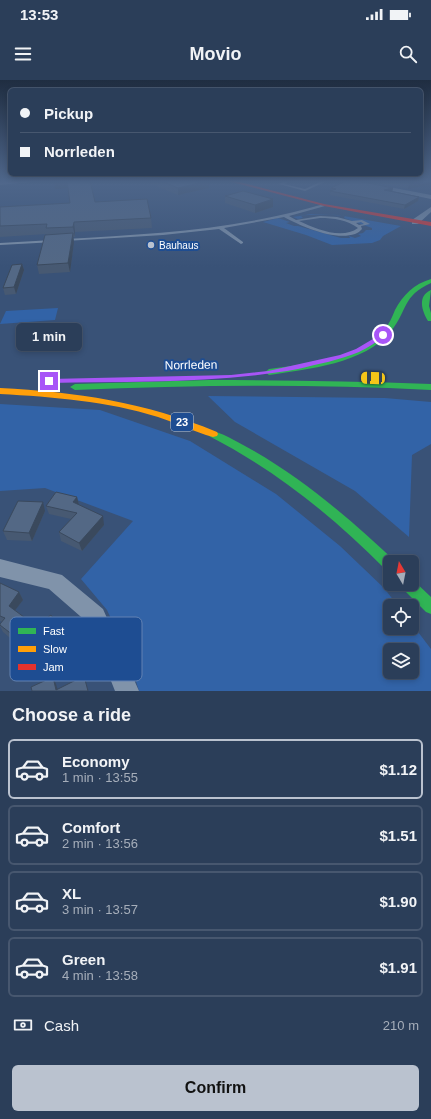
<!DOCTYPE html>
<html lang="en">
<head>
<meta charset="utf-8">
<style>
  body { margin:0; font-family:Helvetica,sans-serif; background:#33455f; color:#f1f3f6; height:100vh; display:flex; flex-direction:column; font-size:15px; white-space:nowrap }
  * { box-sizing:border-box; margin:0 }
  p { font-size:13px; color:#a6aeba }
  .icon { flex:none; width:22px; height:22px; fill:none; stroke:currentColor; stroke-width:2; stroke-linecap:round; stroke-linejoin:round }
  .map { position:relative; height:611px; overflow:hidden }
  .side { display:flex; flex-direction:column; background:#2b3e59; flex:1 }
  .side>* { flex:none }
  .top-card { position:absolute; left:8px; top:8px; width:415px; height:88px; border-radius:6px; box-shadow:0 2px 6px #0003,0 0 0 1px #47576f; display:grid; align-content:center; height:88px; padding:0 12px; background:#2b3e59 }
  .needle { width:26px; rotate:350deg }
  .controls { position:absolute; left:383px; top:475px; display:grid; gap:8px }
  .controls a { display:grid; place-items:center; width:36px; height:36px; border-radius:6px; background:#2b3e59; box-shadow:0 2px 6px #0003,0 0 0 1px #47576f; font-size:20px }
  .end { position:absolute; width:18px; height:18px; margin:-9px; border:5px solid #a855f7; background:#fff; box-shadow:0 0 0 2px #fff }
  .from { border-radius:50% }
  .bubble { position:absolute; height:28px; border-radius:6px; background:#2b3e59; box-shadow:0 2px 6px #0003,0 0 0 1px #47576f; font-size:13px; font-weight:700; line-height:28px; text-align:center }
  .car { position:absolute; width:12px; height:24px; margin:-12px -6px; border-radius:5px; box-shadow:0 0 3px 1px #0007; background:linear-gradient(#f5c518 24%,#345 0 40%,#f5c518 0 76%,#345 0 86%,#f5c518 0) }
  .top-card b { display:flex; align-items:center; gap:14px; height:38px; font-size:15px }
  .top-card b+b { border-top:1px solid #47576f }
  .top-card i { width:10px; height:10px; background:#f1f3f6 }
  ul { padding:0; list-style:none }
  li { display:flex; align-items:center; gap:12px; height:60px; margin:0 8px 6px; padding:0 4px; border:2px solid #47576f; border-radius:6px }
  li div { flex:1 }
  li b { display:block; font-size:15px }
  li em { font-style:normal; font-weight:700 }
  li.on { border-color:#bac2cf }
  li>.icon { width:36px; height:36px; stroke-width:1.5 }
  h2 { padding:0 12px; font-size:18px; line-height:48px }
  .pay { display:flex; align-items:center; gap:10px; height:44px; padding:0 12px; font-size:15px }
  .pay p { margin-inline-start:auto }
  .button { display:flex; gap:8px; margin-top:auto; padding:8px 12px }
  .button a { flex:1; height:46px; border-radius:6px; background:#bac2cf; color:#111; font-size:16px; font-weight:700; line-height:46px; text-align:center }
  .status { display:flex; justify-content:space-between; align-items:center; height:28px; padding:0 20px; background:#2b3e59; direction:ltr }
  .status svg { height:11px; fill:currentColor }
  header { display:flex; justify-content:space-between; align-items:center; height:52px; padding:0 12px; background:#2b3e59; font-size:18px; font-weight:700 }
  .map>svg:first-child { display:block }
  .green { fill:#3263a7; fill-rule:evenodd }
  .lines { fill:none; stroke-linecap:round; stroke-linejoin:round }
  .lane { fill:#8093aa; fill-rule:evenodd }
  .street { fill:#8093aa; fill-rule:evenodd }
  .fast { fill:#30b455; fill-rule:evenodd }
  .slow { fill:#ff9f0a; fill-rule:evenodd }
  .jam { fill:#e5322d; fill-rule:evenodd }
  .wall { fill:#475972 }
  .shaded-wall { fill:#3a495d }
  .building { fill:#536885; stroke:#3a495d }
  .route { fill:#a855f7 }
  .poi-dot { fill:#bac2cf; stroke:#1e4d92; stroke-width:1.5 }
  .labels { text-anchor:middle; stroke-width:4; stroke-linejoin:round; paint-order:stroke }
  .far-poi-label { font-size:10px; fill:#fff; stroke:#1e4d92; text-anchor:start }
  .shield { fill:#1e4d92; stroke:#bccade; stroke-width:1 }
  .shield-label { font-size:11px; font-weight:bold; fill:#fff }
  .street-label { font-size:12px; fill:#fff; stroke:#1e4d92 }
  .key { fill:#1e4d92; stroke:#6282b3; stroke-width:1 }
  .key-label { font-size:11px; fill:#fff }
</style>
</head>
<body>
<div class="status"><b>13:53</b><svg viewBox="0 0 49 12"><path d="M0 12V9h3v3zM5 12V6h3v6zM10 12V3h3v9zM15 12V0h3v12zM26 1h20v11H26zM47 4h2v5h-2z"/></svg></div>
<header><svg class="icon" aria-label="menu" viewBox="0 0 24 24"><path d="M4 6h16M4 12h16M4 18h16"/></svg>Movio<svg class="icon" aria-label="search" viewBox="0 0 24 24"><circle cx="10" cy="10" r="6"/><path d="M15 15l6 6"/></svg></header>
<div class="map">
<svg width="431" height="611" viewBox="0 0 431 611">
  <rect width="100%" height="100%" fill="#395277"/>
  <g class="green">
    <path d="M311 134 338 135 401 146 383 156 380 160 372 163 332 165 306 155 263 142 278 138 290 142 286 143 294 146H298L341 158H350L349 156 355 158 361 156 358 154 363 153 366 150H372V148L344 138 345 136C334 135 312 134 301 136L303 138 298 139 293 137Z"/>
    <polygon points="58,228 55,240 0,244 6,231"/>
    <polygon points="208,316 385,318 431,322 431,364 412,375 409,457 355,411 235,342"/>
    <path d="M0 324 100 330 190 361 276 414 340 466 384 508 398 526H390V548H412V544L431 569V611H139L128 575 107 530 81 499 133 441 45 408 0 411ZM390 570H412V592H390Z"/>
  </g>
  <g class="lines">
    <g class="lane">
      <polygon points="285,101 290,101 284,104 305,109 322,101 327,101 305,111 279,104"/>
      <path d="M324 124 325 126 289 136 296 140 320 136 337 137 352 141 362 140 370 144 361 146 362 149C360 151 358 153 355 154 334 161 301 146 284 137L224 148 243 162V163L241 164 219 149 163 155 65 161 63 160 65 159C131 155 198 152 262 139 283 135 303 130 324 124ZM320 138C334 138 347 140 358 148 342 160 316 149 299 141ZM361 142 364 144 359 145 356 143Z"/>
      <polygon points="53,160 55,160 55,162 0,165 0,163"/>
    </g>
    <g class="street">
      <polygon points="0,101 41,101 0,105"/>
      <polygon points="344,101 358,101 431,115 431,119"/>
      <polygon points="431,127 431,132 418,144 412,144 412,140"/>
      <polygon points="0,479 62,495 103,529 139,611 115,611 88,543 49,509 0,497"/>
    </g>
    <g class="fast">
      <path d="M431 199V203C402 216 408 230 391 251 365 284 307 289 269 295L265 292 269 289C308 284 353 280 383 251 389 245 392 237 395 230 403 215 414 204 431 199Z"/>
      <path d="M431 210 429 226 431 233V241H428C422 231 417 216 431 210Z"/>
      <path d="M209 300C283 300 357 301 431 304V310C312 304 194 305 75 310L70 307 75 304Z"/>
      <path d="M213 351C227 355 241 364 254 371 306 401 351 440 395 481V482H390V491L385 489C331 435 277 391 209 356L208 354 209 352Z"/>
      <polygon points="412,499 431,517 431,534 426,532 403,509 401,504 412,504"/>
    </g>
    <path class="slow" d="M0 308C76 312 145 322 217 352L218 354 217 356 213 357C194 352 177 343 158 337 107 321 53 317 0 314Z"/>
    <polygon class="jam" points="236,101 324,124 431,142 431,146 324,126 228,101"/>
  </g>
  <g class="wall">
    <polygon points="54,101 90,101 95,122 151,138 152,148 75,152 75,157 73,157 74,162 70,192 39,194 37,185 47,154 0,157 0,127 70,123 68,108 55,109"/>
    <polygon points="144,101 209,101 209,108 178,115"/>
    <polygon points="368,101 431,101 431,104 408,109"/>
    <polygon points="331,108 393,108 392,112 419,117 418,121 404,129 330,115"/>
    <polygon points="225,116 273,119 273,127 255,133 225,123"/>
    <polygon points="22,184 24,190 16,214 5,215 3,208"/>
    <polygon points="77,417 79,425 104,445 82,471 61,461 59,452 71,439 49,434 46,426"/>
    <polygon points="45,431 32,461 7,460 3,451"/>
    <polygon points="0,503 19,512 23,520 15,530 36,546 69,560 71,567 37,595 28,578 26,580 15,562 3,552 0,546 0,544 2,542 0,541"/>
  </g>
  <g class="shaded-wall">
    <polygon points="54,101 67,101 69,108 55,109"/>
    <polygon points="207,101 209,101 209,108 178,115 178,108"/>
    <polygon points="410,101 431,101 431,104 408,109"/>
    <polygon points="393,108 392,112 384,110"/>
    <polygon points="419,117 418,121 404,129 405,125"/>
    <polygon points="273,119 273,127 255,133 255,125"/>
    <polygon points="74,142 75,152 75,157 73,147"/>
    <polygon points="73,153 74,162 70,192 68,183"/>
    <polygon points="22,184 24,190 16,214 14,207"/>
    <polygon points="77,417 79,425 73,422"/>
    <polygon points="43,422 45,431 32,461 29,453"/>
    <polygon points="103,436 104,445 82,471 79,463"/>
    <polygon points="19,512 23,520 13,533 9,526"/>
    <polygon points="69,560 71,567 37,595 34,587"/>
    <polygon points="24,571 28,578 26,580 22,572"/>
    <polygon points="53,597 56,604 58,611 56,610"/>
  </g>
  <g class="building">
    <polygon points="67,101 90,101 95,122 147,119 151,138 74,142 73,147 46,148 47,144 0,146 0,127 70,123"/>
    <polygon points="161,101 207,101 178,108"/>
    <polygon points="346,101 358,101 393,108 384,110 419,117 405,125 330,111 336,109 331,108"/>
    <polygon points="243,111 273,119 255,125 225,116"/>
    <polygon points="73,153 68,183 37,185 45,155"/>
    <polygon points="22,184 14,207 3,208 12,185"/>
    <polygon points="56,412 77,417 73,422 103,436 79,463 59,452 77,433 46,426"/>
    <polygon points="18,421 43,422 29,453 3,451"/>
    <polygon points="0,503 19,512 9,526 36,546 51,535 69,560 34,587 24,571 22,572 15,562 18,559 0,545 0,544 5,538 0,536"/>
    <polygon points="84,596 88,611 32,611 31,607 53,597 56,610"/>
  </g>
  <linearGradient id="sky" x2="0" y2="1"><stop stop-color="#1f2d41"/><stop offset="0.54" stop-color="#4e668a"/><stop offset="1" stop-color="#4e668a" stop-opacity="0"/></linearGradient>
  <rect width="431" height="187" fill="url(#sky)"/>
  <path class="route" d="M383 253 385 254V256C377 261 368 268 359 272 340 280 318 284 298 289 216 304 131 301 49 303L45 301 49 299 231 295 268 291 340 275 356 269Z"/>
  <circle class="poi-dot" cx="151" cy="165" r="4"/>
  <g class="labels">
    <g class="far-poi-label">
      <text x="159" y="169">Bauhaus</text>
    </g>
    <rect class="shield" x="171" y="333" width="22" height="18" rx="3"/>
    <g class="shield-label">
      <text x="182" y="346">23</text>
    </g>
    <g class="street-label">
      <text transform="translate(191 285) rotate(-1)" y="4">Norrleden</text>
    </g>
  </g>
  <rect x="10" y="537" width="132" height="64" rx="6" class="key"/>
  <rect x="18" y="548" width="18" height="6" fill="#30b455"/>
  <rect x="18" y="566" width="18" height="6" fill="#ff9f0a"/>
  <rect x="18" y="584" width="18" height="6" fill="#e5322d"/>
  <g class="key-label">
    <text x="43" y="555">Fast</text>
    <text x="43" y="573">Slow</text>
    <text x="43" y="591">Jam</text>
  </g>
</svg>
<div class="controls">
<a><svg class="needle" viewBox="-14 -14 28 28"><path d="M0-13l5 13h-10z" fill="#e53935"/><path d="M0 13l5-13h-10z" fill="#a6aeba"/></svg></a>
<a><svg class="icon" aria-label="locate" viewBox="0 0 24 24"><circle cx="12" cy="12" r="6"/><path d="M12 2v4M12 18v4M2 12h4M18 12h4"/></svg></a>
<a><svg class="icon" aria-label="layers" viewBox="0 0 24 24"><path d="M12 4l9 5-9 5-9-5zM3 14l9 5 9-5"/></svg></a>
</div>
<i class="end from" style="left:383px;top:255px"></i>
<i class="end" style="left:49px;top:301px"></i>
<div class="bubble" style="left:16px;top:243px;width:66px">1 min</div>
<i class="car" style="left:373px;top:298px;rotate:272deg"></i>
<div class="top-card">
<b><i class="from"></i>Pickup</b>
<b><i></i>Norrleden</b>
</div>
</div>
<section class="side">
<h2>Choose a ride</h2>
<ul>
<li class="on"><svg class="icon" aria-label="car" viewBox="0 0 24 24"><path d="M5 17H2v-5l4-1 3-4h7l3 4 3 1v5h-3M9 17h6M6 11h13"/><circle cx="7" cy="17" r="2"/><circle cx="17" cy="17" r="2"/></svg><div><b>Economy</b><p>1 min · 13:55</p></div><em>$1.12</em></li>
<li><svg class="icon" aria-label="car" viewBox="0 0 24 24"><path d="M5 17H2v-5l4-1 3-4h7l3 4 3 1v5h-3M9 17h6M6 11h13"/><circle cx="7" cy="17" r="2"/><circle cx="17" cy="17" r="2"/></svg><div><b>Comfort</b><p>2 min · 13:56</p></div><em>$1.51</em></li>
<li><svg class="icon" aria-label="car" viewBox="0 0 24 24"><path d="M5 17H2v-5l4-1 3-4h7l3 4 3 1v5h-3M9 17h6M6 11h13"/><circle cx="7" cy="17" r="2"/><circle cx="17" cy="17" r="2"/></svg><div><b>XL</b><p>3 min · 13:57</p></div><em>$1.90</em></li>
<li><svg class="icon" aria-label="car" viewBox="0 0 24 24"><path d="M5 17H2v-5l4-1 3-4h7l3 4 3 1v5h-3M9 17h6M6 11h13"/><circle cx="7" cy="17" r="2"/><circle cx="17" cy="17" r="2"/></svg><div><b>Green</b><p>4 min · 13:58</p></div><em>$1.91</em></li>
</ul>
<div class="pay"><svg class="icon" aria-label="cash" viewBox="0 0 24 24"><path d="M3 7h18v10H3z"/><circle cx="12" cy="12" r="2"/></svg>Cash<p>210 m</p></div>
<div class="button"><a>Confirm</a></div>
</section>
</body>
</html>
